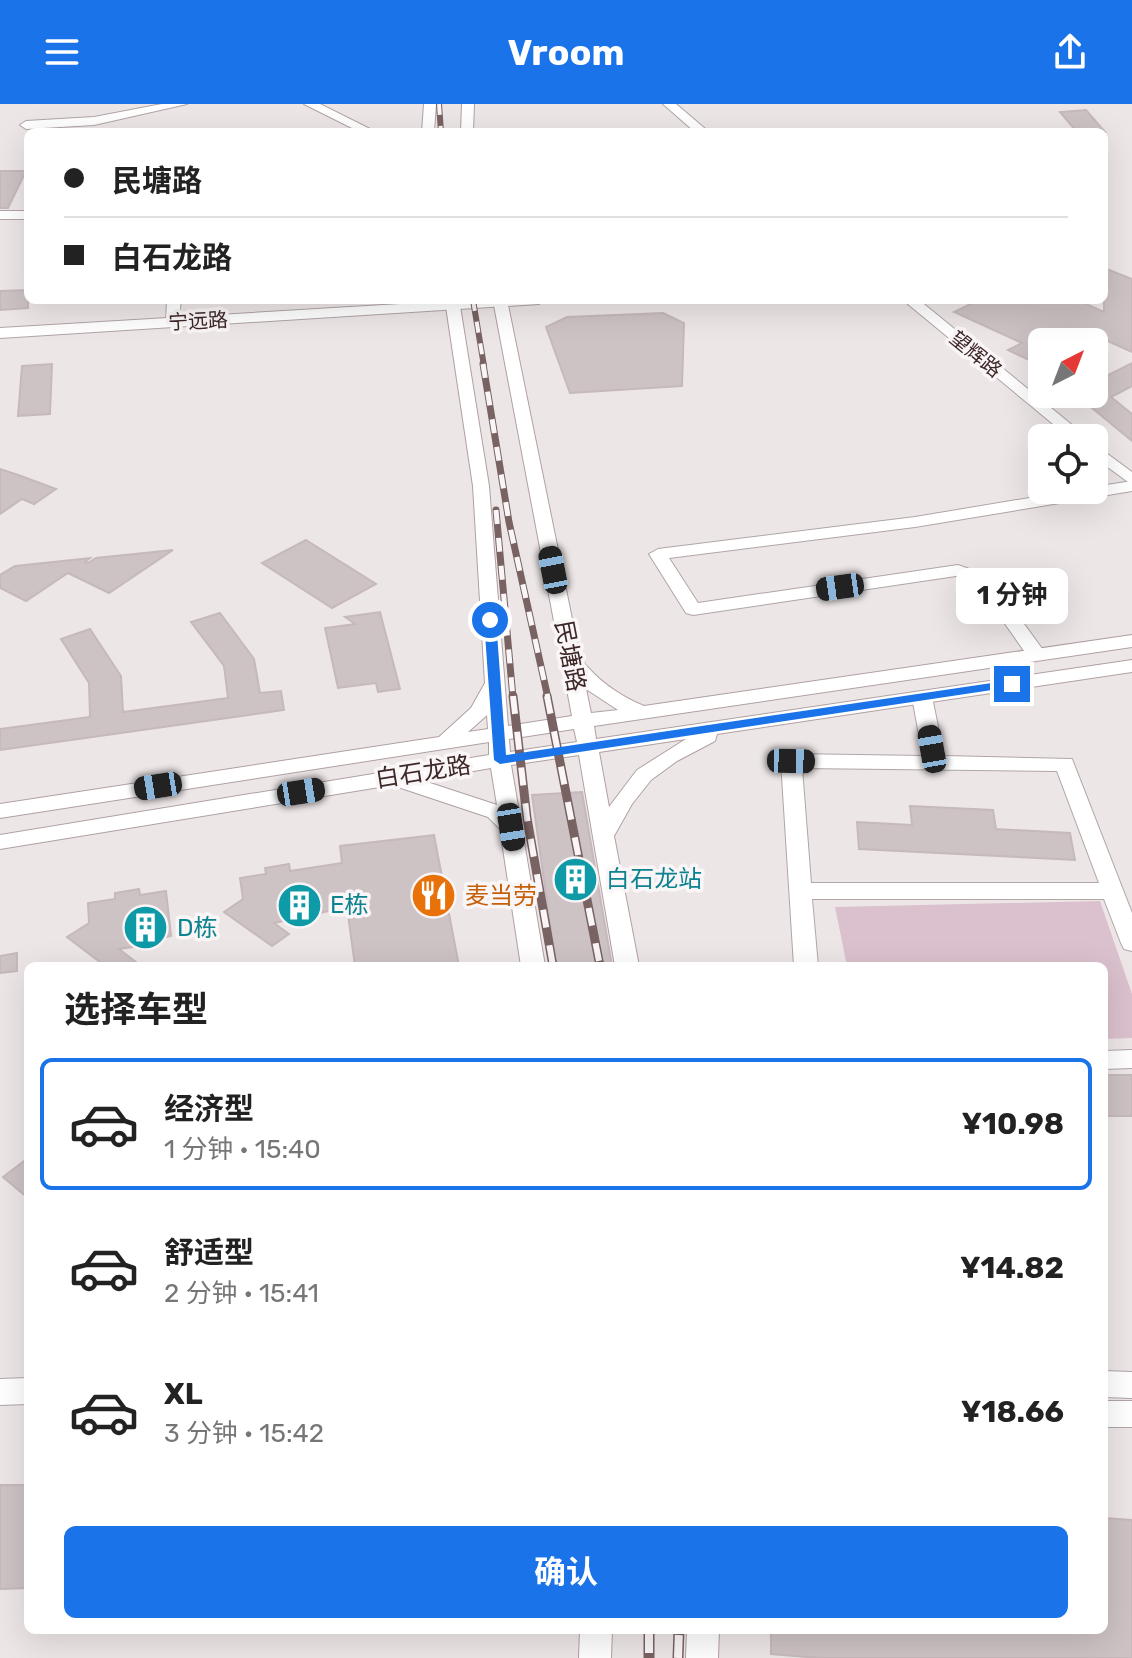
<!DOCTYPE html>
<html lang="zh">
<head>
<meta charset="utf-8">
<style>
  body { margin:0; font-family:Rubik,"Noto Sans SC",sans-serif; background:#f2f2f2; color:#222; height:100vh; display:flex; flex-direction:column; font-size:30px; white-space:nowrap }
  * { box-sizing:border-box; margin:0 }
  p { font-size:26px; color:#767676 }
  .icon { flex:none; width:44px; height:44px; fill:none; stroke:currentColor; stroke-width:2; stroke-linecap:round; stroke-linejoin:round }
  .map { position:relative; flex:1; overflow:hidden }
  .sheet { position:absolute; left:24px; top:858px; width:1084px; height:672px; display:flex; flex-direction:column; background:#fff; border-radius:12px; box-shadow:0 8px 32px #0002 }
  .sheet>* { flex:none }
  .top-card { position:absolute; left:24px; top:24px; width:1084px; height:176px; border-radius:12px; box-shadow:0 8px 32px #0002; display:grid; align-content:center; height:176px; padding:0 40px; background:#fff }
  .needle { width:52px; rotate:42deg }
  .controls { position:absolute; left:1028px; top:224px; display:grid; gap:16px }
  .controls a { display:grid; place-items:center; width:80px; height:80px; border-radius:12px; background:#fff; box-shadow:0 8px 32px #0002; font-size:40px }
  .end { position:absolute; width:36px; height:36px; margin:-18px; border:10px solid #1a73e8; background:#fff; box-shadow:0 0 0 4px #fff }
  .from { border-radius:50% }
  .bubble { position:absolute; height:56px; border-radius:12px; background:#fff; box-shadow:0 8px 32px #0002; font-size:26px; font-weight:700; line-height:56px; text-align:center }
  .car { position:absolute; width:24px; height:48px; margin:-24px -12px; border-radius:10px; box-shadow:0 0 6px 2px #0007; background:linear-gradient(#222 24%,#8ab4d8 0 40%,#222 0 76%,#8ab4d8 0 86%,#222 0) }
  .top-card b { display:flex; align-items:center; gap:28px; height:76px; font-size:30px }
  .top-card b+b { border-top:2px solid #e0e0e0 }
  .top-card i { width:20px; height:20px; background:#222 }
  ul { padding:0; list-style:none }
  li { display:flex; align-items:center; gap:24px; height:132px; margin:0 16px 12px; padding:0 24px; border:4px solid transparent; border-radius:12px }
  li div { flex:1 }
  li b { display:block; font-size:30px }
  li em { font-style:normal; font-weight:700 }
  li.active { border-color:#1a73e8 }
  li>.icon { width:72px; height:72px; stroke-width:1.5 }
  h2 { padding:0 40px; font-size:36px; line-height:96px }
  .cta { display:flex; gap:16px; margin-top:auto; padding:16px 40px }
  .cta a { flex:1; height:92px; border-radius:12px; background:#1a73e8; color:#fff; font-size:32px; font-weight:700; line-height:92px; text-align:center }
  header { display:flex; justify-content:space-between; align-items:center; height:104px; padding:0 40px; background:#1a73e8; color:#fff; font-size:36px; font-weight:700 }
  .map>svg:first-child { display:block }
  .green { fill:#dbc1cd }
  .building { fill:#cdc2c4; stroke:#c6b9bb; stroke-width:2 }
  .lines { fill:none; stroke-linecap:round; stroke-linejoin:round }
  .minor-casing { stroke:#b1a5a6; stroke-width:2 }
  .tertiary-casing { stroke:#b1a5a6; stroke-width:2 }
  .secondary-casing { stroke:#b1a0a1; stroke-width:2 }
  .minor { fill:#fff; fill-rule:evenodd }
  .tertiary { fill:#fff; fill-rule:evenodd }
  .secondary { fill:#fff; fill-rule:evenodd }
  .rail-far3-casing { stroke:#786262; stroke-width:6 }
  .rail-far2-casing { stroke:#786262; stroke-width:7 }
  .rail-far1-casing { stroke:#786262; stroke-width:9 }
  .rail-casing { stroke:#786262; stroke-width:11 }
  .rail-far3 { stroke:#faf6f7; stroke-width:4; stroke-dasharray:11; stroke-linecap:butt }
  .rail-far2 { stroke:#faf6f7; stroke-width:5; stroke-dasharray:14; stroke-linecap:butt }
  .rail-far1 { stroke:#faf6f7; stroke-width:6; stroke-dasharray:18; stroke-linecap:butt }
  .rail { stroke:#faf6f7; stroke-width:8; stroke-dasharray:23; stroke-linecap:butt }
  .route { fill:#1a73e8 }
  .labels { text-anchor:middle; stroke-width:7; stroke-linejoin:round; paint-order:stroke }
  .far-street-label { font-size:20px; fill:#3d2727; stroke:#faf6f7 }
  .street-label { font-size:24px; fill:#3d2727; stroke:#faf6f7 }
  .culture-label { font-size:24px; fill:#0d838f; stroke:#faf6f7; text-anchor:start }
  .food-label { font-size:24px; fill:#c56008; stroke:#faf6f7; text-anchor:start }
</style>
</head>
<body>
<header><svg class="icon" aria-label="menu" viewBox="0 0 24 24"><path d="M4 6h16M4 12h16M4 18h16"/></svg>Vroom<svg class="icon" aria-label="share" viewBox="0 0 24 24"><path d="M12 15V3M7 8l5-5 5 5M5 13v7h14v-7"/></svg></header>
<div class="map">
<svg width="1132" height="1554" viewBox="0 0 1132 1554">
  <rect width="100%" height="100%" fill="#ede6e7"/>
  <polygon class="green" points="1100,797 1132,890 1132,934 1104,935 1104,862 847,862 835,803"/>
  <g class="building">
    <polygon points="1086,6 1105,28 1077,28 1060,8"/>
    <polygon points="0,67 26,67 8,104 0,104"/>
    <polygon points="1104,164 1132,175 1132,248 1092,230 1075,238 1042,238 1042,254 1033,258 1008,246 1022,239 954,208 979,196 1077,196 1104,208"/>
    <polygon points="28,186 28,204 0,206 0,187"/>
    <polygon points="663,209 684,219 682,282 570,289 546,223 567,213"/>
    <polygon points="1132,259 1132,282 1111,293 1132,310 1132,337 1075,290 1094,290 1094,278"/>
    <polygon points="52,260 50,310 18,312 22,262"/>
    <polygon points="0,365 21,372 56,385 34,400 22,395 0,410"/>
    <polygon points="306,436 376,480 332,504 262,459"/>
    <polygon points="173,446 109,489 68,469 26,497 0,484 0,471 15,462 90,454 85,458 88,459 96,454"/>
    <polygon points="380,508 400,585 378,588 376,579 338,584 325,524 355,520 345,513"/>
    <polygon points="220,509 254,555 260,589 281,587 284,606 0,646 0,625 90,613 89,579 61,535 90,525 121,572 123,608 228,594 224,562 191,518"/>
    <polygon points="582,688 612,862 556,862 532,691"/>
    <polygon points="910,702 993,706 996,725 1070,729 1075,756 859,745 857,718 912,721"/>
    <polygon points="434,731 459,862 355,862 347,803 274,819 289,830 272,842 224,808 243,795 240,774 266,770 265,764 289,760 290,767 342,759 340,742"/>
    <polygon points="139,785 140,791 166,787 171,832 161,834 161,839 119,845 141,862 105,862 67,833 89,819 88,799 115,795 115,789"/>
    <polygon points="17,849 17,867 0,869 0,852"/>
    <rect x="1104" y="971" width="28" height="41"/>
    <polygon points="28,1054 28,1094 3,1073"/>
    <polygon points="0,1381 28,1381 28,1484 0,1485"/>
    <polygon points="1104,1414 1132,1416 1132,1554 819,1554 771,1550 771,1526 1104,1526"/>
  </g>
  <g class="lines">
    <defs>
      <g id="minor">
        <polygon points="162,0 187,0 94,21 26,25 20,21 26,17 94,13"/>
        <polygon points="304,0 320,0 376,28 360,28"/>
        <rect x="0" y="107" width="28" height="8"/>
        <polygon points="167,196 181,196 178,221 173,222 166,218"/>
        <polygon points="1132,377 1132,387 915,423 669,454 698,499 958,461 989,472 1046,550 1036,556 1029,554 977,480 956,472 693,511 686,509 649,450 658,445 915,413 1077,386 1094,386 1094,383"/>
        <path d="M922 587 932 593 944 652 1072 655 1132 809V847L1124 845 1121 839 1104 795H812L818 862H794L781 657 791 650 923 652 912 593ZM802 664 1057 667 1099 779H811Z"/>
        <polygon points="1132,946 1132,964 1104,965 1104,947"/>
      </g>
      <g id="tertiary">
        <polygon points="663,0 676,0 709,28 695,28"/>
        <polygon points="467,196 546,196 539,200 0,234 0,224"/>
        <polygon points="903,196 919,196 1088,334 1070,334"/>
        <polygon points="1094,340 1132,368 1132,381 1094,353"/>
        <polygon points="1104,1267 1132,1268 1132,1294 1104,1293"/>
        <polygon points="28,1274 28,1300 0,1301 0,1275"/>
        <rect x="1104" y="1297" width="28" height="26"/>
      </g>
      <g id="secondary">
        <polygon points="424,0 436,0 434,28 422,28"/>
        <polygon points="462,0 474,0 473,28 461,28"/>
        <path d="M445 196H459L489 382 508 622 572 612 493 196H507L580 554C597 576 618 591 644 602L1132 531V543L594 622 596 635 1132 556V568L717 630 715 637 677 657 651 676 632 700 614 732 639 862H615L579 651 511 661 545 862H521L500 725 488 713 392 681 0 745V731L489 651V638L0 714V700L439 633 471 604 485 579 473 382ZM586 585 618 606 591 609ZM487 611 488 625 468 628 486 612ZM574 625 577 638 510 648 509 635ZM686 635 637 666 609 703 599 648ZM491 664 497 701 421 676Z"/>
        <polygon points="580,1526 612,1526 611,1554 579,1554"/>
        <polygon points="687,1526 719,1526 718,1554 686,1554"/>
      </g>
    </defs>
    <use href="#minor" class="minor-casing"/>
    <use href="#tertiary" class="tertiary-casing"/>
    <use href="#secondary" class="secondary-casing"/>
    <use href="#minor" class="minor"/>
    <use href="#tertiary" class="tertiary"/>
    <use href="#secondary" class="secondary"/>
    <defs>
      <g id="rail-far3">
        <polyline points="439,0 441,28"/>
        <polyline points="473,196 484,262"/>
      </g>
      <g id="rail-far2">
        <polyline points="483,260 509,418 548,594"/>
        <polyline points="496,406 513,594"/>
      </g>
      <g id="rail-far1">
        <polyline points="513,592 527,714 553,862"/>
        <polyline points="547,592 600,862"/>
      </g>
      <g id="rail">
        <polyline points="649,1526 649,1554"/>
        <polyline points="678,1554 679,1526"/>
      </g>
    </defs>
    <use href="#rail-far3" class="rail-far3-casing"/>
    <use href="#rail-far2" class="rail-far2-casing"/>
    <use href="#rail-far1" class="rail-far1-casing"/>
    <use href="#rail" class="rail-casing"/>
    <use href="#rail-far3" class="rail-far3"/>
    <use href="#rail-far2" class="rail-far2"/>
    <use href="#rail-far1" class="rail-far1"/>
    <use href="#rail" class="rail"/>
  </g>
  <polygon class="route" points="490,513 496,516 506,651 1012,576 1018,580 1012,583 500,660 494,656 484,516"/>
  <defs>
    <symbol id="building-disc" viewBox="-11 -11 22 22"><circle r="9.5" fill="#0f9aa8" stroke="#faf6f7"/><path d="M-4-6H4V6H1V3H-1V6H-4ZM-2.5-4.3h1.7v1.8h-1.7ZM.8-4.3h1.7v1.8H.8ZM-2.5-1h1.7V.8h-1.7ZM.8-1h1.7V.8H.8Z" fill="#fff"/></symbol>
    <symbol id="restaurant-disc" viewBox="-11 -11 22 22"><circle r="9.5" fill="#e8710a" stroke="#faf6f7"/><path d="M-5-6h1v4h1v-4h1v4h1v-4h1v5L-1.5 .5V6h-2V.5L-5-1ZM5-6V6H3V1.5H1.5Q1.5-4 5-6Z" fill="#fff"/></symbol>
  </defs>
  <g fill-rule="evenodd">
    <use href="#building-disc" x="550" y="750" width="51" height="51"/>
    <use href="#restaurant-disc" x="408" y="766" width="51" height="51"/>
    <use href="#building-disc" x="274" y="776" width="51" height="51"/>
    <use href="#building-disc" x="120" y="798" width="51" height="51"/>
  </g>
  <g class="labels">
    <g class="far-street-label">
      <text transform="translate(198 217) rotate(-3)" y="7">宁远路</text>
      <text transform="translate(976 250) rotate(39)" y="7">望辉路</text>
    </g>
    <g class="street-label">
      <text transform="translate(570 552) rotate(79)" y="8">民塘路</text>
      <text transform="translate(423 668) rotate(-9)" y="8">白石龙路</text>
    </g>
    <g class="culture-label">
      <text x="606" y="783">白石龙站</text>
      <text x="330" y="809">E栋</text>
      <text x="177" y="832">D栋</text>
    </g>
    <g class="food-label">
      <text x="465" y="800">麦当劳</text>
    </g>
  </g>
</svg>
<div class="controls">
<a><svg class="needle" viewBox="-14 -14 28 28"><path d="M0-13l5 13h-10z" fill="#e53935"/><path d="M0 13l5-13h-10z" fill="#767676"/></svg></a>
<a><svg class="icon" aria-label="locate" viewBox="0 0 24 24"><circle cx="12" cy="12" r="6"/><path d="M12 2v4M12 18v4M2 12h4M18 12h4"/></svg></a>
</div>
<i class="end from" style="left:490px;top:516px"></i>
<i class="end" style="left:1012px;top:580px"></i>
<div class="bubble" style="left:956px;top:464px;width:112px">1 分钟</div>
<i class="car" style="left:553px;top:466px;rotate:349deg"></i>
<i class="car" style="left:840px;top:483px;rotate:262deg"></i>
<i class="car" style="left:932px;top:645px;rotate:350deg"></i>
<i class="car" style="left:791px;top:657px;rotate:91deg"></i>
<i class="car" style="left:158px;top:682px;rotate:261deg"></i>
<i class="car" style="left:301px;top:688px;rotate:81deg"></i>
<i class="car" style="left:511px;top:723px;rotate:171deg"></i>
<div class="top-card">
<b><i class="from"></i>民塘路</b>
<b><i></i>白石龙路</b>
</div>
<section class="sheet">
<h2>选择车型</h2>
<ul>
<li class="active"><svg class="icon" aria-label="car" viewBox="0 0 24 24"><path d="M5 17H2v-5l4-1 3-4h7l3 4 3 1v5h-3M9 17h6M6 11h13"/><circle cx="7" cy="17" r="2"/><circle cx="17" cy="17" r="2"/></svg><div><b>经济型</b><p>1 分钟 · 15:40</p></div><em>¥10.98</em></li>
<li><svg class="icon" aria-label="car" viewBox="0 0 24 24"><path d="M5 17H2v-5l4-1 3-4h7l3 4 3 1v5h-3M9 17h6M6 11h13"/><circle cx="7" cy="17" r="2"/><circle cx="17" cy="17" r="2"/></svg><div><b>舒适型</b><p>2 分钟 · 15:41</p></div><em>¥14.82</em></li>
<li><svg class="icon" aria-label="car" viewBox="0 0 24 24"><path d="M5 17H2v-5l4-1 3-4h7l3 4 3 1v5h-3M9 17h6M6 11h13"/><circle cx="7" cy="17" r="2"/><circle cx="17" cy="17" r="2"/></svg><div><b>XL</b><p>3 分钟 · 15:42</p></div><em>¥18.66</em></li>
</ul>
<div class="cta"><a>确认</a></div>
</section>
</div>
</body>
</html>
